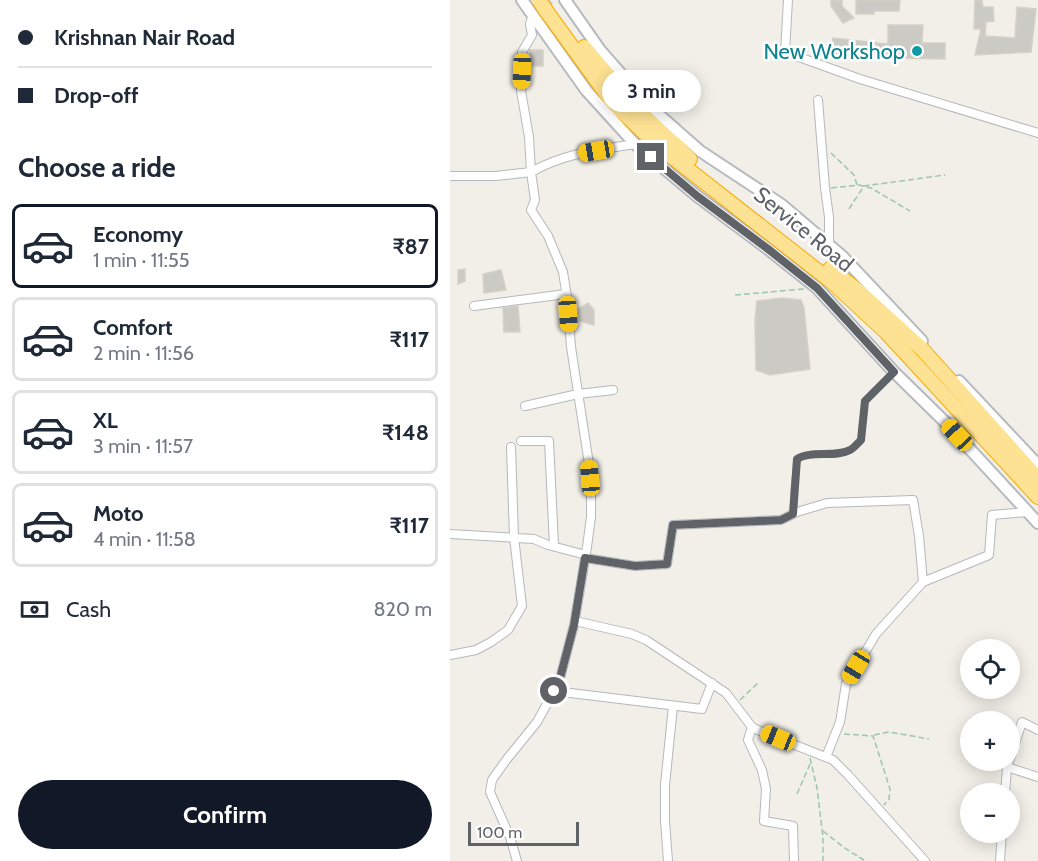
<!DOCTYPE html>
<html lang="en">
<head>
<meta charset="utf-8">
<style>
  body { margin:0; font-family:Cabin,sans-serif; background:#f2f2f3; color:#1f2937; height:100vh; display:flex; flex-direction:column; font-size:22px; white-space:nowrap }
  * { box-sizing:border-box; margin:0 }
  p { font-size:20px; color:#747a83 }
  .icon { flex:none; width:33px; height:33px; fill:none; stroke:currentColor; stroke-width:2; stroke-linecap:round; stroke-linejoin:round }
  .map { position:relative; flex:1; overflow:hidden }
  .panel { display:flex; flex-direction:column; background:#fff; width:450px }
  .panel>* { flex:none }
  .banner { display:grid; align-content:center; height:132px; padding:0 18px; background:#fff }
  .controls { position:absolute; left:510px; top:639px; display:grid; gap:12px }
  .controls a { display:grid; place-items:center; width:60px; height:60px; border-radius:50%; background:#fff; box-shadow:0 3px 15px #0003; font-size:30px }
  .scale { position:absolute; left:18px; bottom:15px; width:111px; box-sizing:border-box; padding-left:6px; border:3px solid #5f6368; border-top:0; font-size:16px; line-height:21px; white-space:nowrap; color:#5f6368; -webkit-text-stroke:4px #fff; paint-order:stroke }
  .end { position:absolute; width:27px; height:27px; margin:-14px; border:8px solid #5f6368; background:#fff; box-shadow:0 0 0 3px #fff }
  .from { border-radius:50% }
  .bubble { position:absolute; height:42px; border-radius:21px; background:#fff; box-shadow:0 3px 15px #0003; font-size:20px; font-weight:700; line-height:42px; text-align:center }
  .car { position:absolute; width:18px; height:36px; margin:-18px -9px; border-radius:8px; box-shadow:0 0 4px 2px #0007; background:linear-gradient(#f5c518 24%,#345 0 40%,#f5c518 0 76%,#345 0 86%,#f5c518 0) }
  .banner b { display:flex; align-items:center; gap:21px; height:57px; font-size:22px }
  .banner b+b { border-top:2px solid #e0e1e3 }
  .banner i { width:15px; height:15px; background:#1f2937 }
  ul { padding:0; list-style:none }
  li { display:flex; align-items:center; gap:18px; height:84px; margin:0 12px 9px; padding:0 6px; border:3px solid #e0e1e3; border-radius:9px }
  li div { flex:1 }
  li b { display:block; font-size:22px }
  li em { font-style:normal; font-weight:700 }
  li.active { border-color:#111827 }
  li>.icon { width:54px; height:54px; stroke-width:1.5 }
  h2 { padding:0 18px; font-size:27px; line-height:72px }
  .pay { display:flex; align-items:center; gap:15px; height:66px; padding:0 18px; font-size:22px }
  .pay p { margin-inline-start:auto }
  .action { display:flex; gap:12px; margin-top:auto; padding:12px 18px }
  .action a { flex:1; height:69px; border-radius:36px; background:#111827; color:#fff; font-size:24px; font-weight:700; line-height:69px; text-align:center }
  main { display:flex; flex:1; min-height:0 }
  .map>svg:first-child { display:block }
  .building { fill:#cccac5; stroke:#d6d1c6; stroke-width:1.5 }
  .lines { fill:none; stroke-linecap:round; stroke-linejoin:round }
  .secondary-tunnel { stroke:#ccccc8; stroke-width:10; stroke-dasharray:10 5; stroke-linecap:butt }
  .lane-casing { stroke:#b5b8bc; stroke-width:7 }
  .street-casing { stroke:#b5b8bc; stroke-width:10 }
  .secondary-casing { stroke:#b6babf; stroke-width:14 }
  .highway-casing { stroke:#f9ab00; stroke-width:16 }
  .path { stroke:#9cc7a9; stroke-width:1.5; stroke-dasharray:6 3; stroke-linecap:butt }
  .lane { stroke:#fff; stroke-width:4 }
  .street { stroke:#fff; stroke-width:8 }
  .secondary { stroke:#fff; stroke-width:10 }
  .highway { stroke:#fde293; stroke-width:14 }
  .highway-bridge-casing { stroke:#f9ab00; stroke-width:16; stroke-linecap:butt }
  .highway-bridge { stroke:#fde293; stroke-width:14 }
  .route { stroke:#5f6368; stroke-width:8 }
  .culture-dot { fill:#0f9aa8; stroke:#fff; stroke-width:2 }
  .labels { text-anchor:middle; stroke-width:5; stroke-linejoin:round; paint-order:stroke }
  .culture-label { font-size:22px; fill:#0d838f; stroke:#fff; text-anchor:end }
  .street-label { font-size:22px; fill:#5f6368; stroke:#fff }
</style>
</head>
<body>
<main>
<section class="panel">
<div class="banner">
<b><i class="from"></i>Krishnan Nair Road</b>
<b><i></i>Drop-off</b>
</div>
<h2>Choose a ride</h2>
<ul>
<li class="active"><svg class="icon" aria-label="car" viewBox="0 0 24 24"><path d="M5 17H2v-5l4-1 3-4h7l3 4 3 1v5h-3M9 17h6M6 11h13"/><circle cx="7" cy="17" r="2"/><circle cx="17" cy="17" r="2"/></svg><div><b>Economy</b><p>1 min · 11:55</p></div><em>₹87</em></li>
<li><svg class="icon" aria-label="car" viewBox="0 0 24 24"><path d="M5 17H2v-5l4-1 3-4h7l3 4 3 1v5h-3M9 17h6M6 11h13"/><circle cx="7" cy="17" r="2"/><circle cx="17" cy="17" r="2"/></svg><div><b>Comfort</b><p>2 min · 11:56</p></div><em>₹117</em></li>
<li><svg class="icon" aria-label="car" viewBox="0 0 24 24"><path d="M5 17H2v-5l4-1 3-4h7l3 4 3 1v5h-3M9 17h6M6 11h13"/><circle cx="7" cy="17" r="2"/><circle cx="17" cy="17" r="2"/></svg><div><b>XL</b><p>3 min · 11:57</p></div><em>₹148</em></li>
<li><svg class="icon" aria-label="car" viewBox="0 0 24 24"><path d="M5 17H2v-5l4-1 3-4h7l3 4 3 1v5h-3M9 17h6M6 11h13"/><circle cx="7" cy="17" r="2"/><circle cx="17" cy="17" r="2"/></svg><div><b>Moto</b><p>4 min · 11:58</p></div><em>₹117</em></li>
</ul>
<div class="pay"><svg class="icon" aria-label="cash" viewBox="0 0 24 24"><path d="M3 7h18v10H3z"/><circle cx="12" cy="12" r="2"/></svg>Cash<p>820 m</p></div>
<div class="action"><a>Confirm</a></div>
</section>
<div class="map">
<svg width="588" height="861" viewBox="0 0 588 861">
  <rect width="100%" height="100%" fill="#f1efe8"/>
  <g class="building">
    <polygon points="381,0 392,0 392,6 404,18 393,23 381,6"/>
    <polygon points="406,0 450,0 449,11 424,11 424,14 406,14"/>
    <polygon points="525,0 532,0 533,7 543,7 544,21 536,22 535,36 565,38 567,7 586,9 581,52 525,55 531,29 524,29"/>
    <polygon points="438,25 473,25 472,43 495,43 495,59 438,58 381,54 383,38 438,44"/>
    <polygon points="80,50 93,50 93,66 79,66"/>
    <polygon points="15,269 15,281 8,284 8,270"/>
    <polygon points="51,270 56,290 34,293 33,274"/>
    <polygon points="332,298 351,300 354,308 360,369 320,375 306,370 305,319 307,301"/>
    <polygon points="138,303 144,310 144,325 129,321 128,309"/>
    <polygon points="68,306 70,332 54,332 53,308"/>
  </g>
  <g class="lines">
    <polyline class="secondary-tunnel" points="83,14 100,0"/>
    <defs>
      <path id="lane" d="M343 513 344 489 347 459C361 450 385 458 400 450 404 448 408 443 411 440L415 401 443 373"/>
      <g id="street">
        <polyline points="338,0 335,52 410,79 588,133"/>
        <polyline points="368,100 375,188 379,217 379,245"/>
        <polyline points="0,176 46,176 81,172 79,137 71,91 72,52 82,35 80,24 83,14"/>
        <polyline points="24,306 116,294"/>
        <polyline points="75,406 128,394 163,390"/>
        <polyline points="71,441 99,441 104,546"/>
        <polyline points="0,534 84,539 98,545 136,555"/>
        <polyline points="135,558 185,566 217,564 223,525 331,520 347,512 377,503 463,500 469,536 473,582 539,555 542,515 578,512"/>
        <polyline points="125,621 182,634 196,640 276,693 302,727 312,732 383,760 399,776 475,861"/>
        <polyline points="0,655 26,650 41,642 58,630 72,606 64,537 61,447"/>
        <polyline points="104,691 252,709 262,683"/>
        <polyline points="302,727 298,740 312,770 316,789 314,821 343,826 344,861"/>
        <polyline points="376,757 390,722 396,684 426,634 473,582"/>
        <polyline points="560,759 572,722 588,730"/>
        <polyline points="557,767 588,777"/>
        <polyline points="555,794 557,767 559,760"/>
        <path d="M67 861 60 837 40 792 42 780 57 759 87 722 109 682 124 625 137 547 141 517V493L139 464 121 347 117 297 113 272 98 236 81 210 85 200 81 172C115 153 147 150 185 144"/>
        <polyline points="218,861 215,821 215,785 223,706"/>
        <polyline points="550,861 552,832"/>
      </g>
      <g id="secondary">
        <polyline points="72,0 136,90 185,144 247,196 318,249 367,288 444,372 493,420 588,523"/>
        <polyline points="115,0 150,50 199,106 250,151 332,205 392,256 472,341"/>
        <polyline points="509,381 588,465"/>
      </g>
      <g id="highway">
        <polyline points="97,12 163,103 207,145 382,282 436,332 588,497"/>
        <polyline points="134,47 185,107 240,159"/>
        <polyline points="380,269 406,289 472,349 588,479"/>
      </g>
    </defs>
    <use href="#lane" class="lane-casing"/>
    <use href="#street" class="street-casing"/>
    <use href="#secondary" class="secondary-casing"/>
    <use href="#highway" class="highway-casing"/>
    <g class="path">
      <polyline points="381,153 404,175 407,185"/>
      <polyline points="381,188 409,185 421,188 460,211"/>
      <polyline points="399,209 414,186 495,175"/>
      <polyline points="285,295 354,289"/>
      <polyline points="290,700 309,682"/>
      <polyline points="394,734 423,736 440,789 439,799 434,805"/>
      <polyline points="424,735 439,732 479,739"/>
      <polyline points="360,758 367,788 373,837 373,861"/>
      <polyline points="347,794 360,764"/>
      <polyline points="373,831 396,849 414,860"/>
    </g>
    <use href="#lane" class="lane"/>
    <use href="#street" class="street"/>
    <use href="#secondary" class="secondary"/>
    <use href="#highway" class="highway"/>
    <defs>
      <polyline id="highway-bridge" points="89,0 97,12"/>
    </defs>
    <use href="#highway-bridge" class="highway-bridge-casing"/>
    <use href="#highway-bridge" class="highway-bridge"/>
  </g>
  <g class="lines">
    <path class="route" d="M104 691 109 682 124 625 135 558 185 566 217 564 223 525 331 520 343 514 347 459C361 450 385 458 400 450 404 448 408 443 411 440L415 401 444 372 367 288 318 249 247 196 201 157"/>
  </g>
  <circle class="culture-dot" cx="467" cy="51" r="6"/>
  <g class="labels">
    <g class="culture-label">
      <text x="455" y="59">New Workshop</text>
    </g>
    <g class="street-label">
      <text transform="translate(354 229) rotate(39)" y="8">Service Road</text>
    </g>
  </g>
</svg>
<div class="controls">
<a><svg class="icon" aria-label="locate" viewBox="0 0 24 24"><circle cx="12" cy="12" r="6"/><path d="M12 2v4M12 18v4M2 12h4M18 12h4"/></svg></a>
<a>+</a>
<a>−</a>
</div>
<div class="scale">100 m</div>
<i class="end from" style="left:104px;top:691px"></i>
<i class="end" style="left:201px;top:157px"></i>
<div class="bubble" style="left:152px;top:70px;width:99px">3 min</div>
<i class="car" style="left:72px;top:71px;rotate:182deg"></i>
<i class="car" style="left:146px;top:151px;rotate:260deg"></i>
<i class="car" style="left:118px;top:314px;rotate:176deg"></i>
<i class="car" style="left:507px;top:435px;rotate:317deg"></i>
<i class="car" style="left:140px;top:478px;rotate:355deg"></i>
<i class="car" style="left:406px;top:667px;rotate:211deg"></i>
<i class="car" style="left:328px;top:738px;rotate:292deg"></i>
</div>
</main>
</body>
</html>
